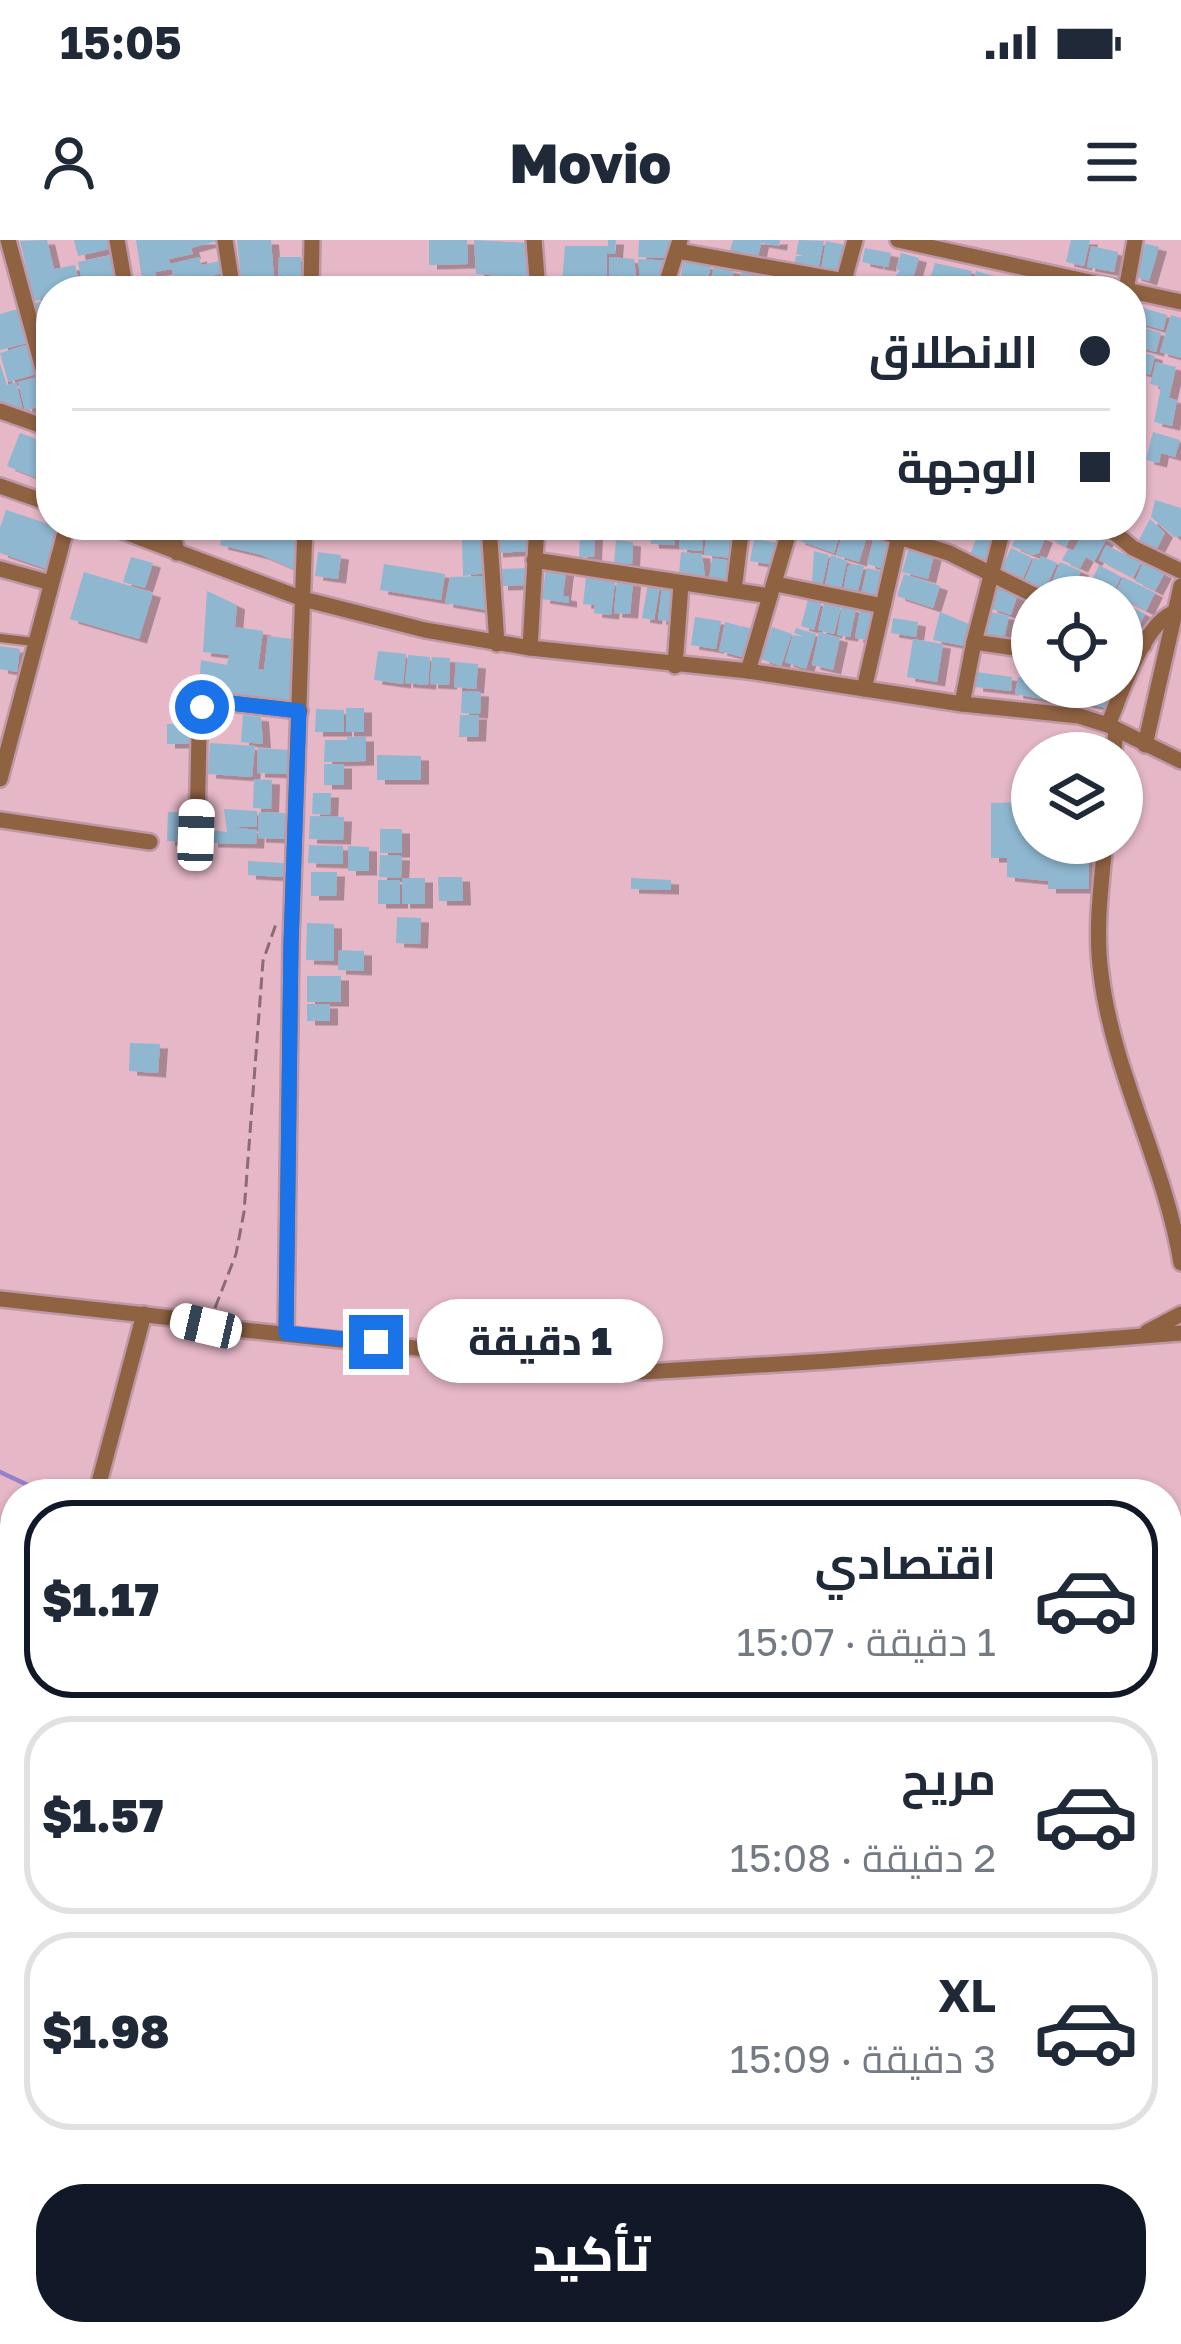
<!DOCTYPE html>
<html lang="ar">
<head>
<meta charset="utf-8">
<style>
  body { margin:0; font-family:"Golos Text",Cairo,sans-serif; background:#f2f2f3; color:#1f2937; direction:rtl; height:100vh; display:flex; flex-direction:column; font-size:45px; white-space:nowrap }
  * { box-sizing:border-box; margin:0 }
  p { font-size:39px; color:#747a83 }
  .icon { flex:none; width:66px; height:66px; fill:none; stroke:currentColor; stroke-width:2; stroke-linecap:round; stroke-linejoin:round }
  .map { position:relative; flex:1; overflow:hidden; direction:ltr }
  .side { position:absolute; left:0px; top:1239px; width:1182px; height:867px; display:flex; flex-direction:column; background:#fff; border-radius:48px 48px 0 0; box-shadow:0 3px 9px #0004; direction:rtl }
  .side>* { flex:none }
  .guide { position:absolute; left:36px; top:36px; width:1110px; height:264px; border-radius:48px; box-shadow:0 3px 9px #0004; direction:rtl; display:grid; align-content:center; height:264px; padding:0 36px; background:#fff }
  .fabs { position:absolute; left:1011px; top:336px; display:grid; gap:24px }
  .fabs a { display:grid; place-items:center; width:132px; height:132px; border-radius:50%; background:#fff; box-shadow:0 3px 9px #0004; font-size:60px }
  .end { position:absolute; width:54px; height:54px; margin:-27px; border:15px solid #1a73e8; background:#fff; box-shadow:0 0 0 6px #fff }
  .from { border-radius:50% }
  .bubble { position:absolute; height:84px; border-radius:42px; background:#fff; box-shadow:0 3px 9px #0004; font-size:39px; font-weight:800; line-height:84px; text-align:center; direction:rtl }
  .car { position:absolute; width:36px; height:72px; margin:-36px -18px; border-radius:15px; box-shadow:0 0 9px 3px #0007; background:linear-gradient(#fff 24%,#345 0 40%,#fff 0 76%,#345 0 86%,#fff 0) }
  .guide b { display:flex; align-items:center; gap:42px; height:114px; font-size:45px }
  .guide b+b { border-top:3px solid #e0e1e3 }
  .guide i { width:30px; height:30px; background:#1f2937 }
  ul { padding:21px 0 0; list-style:none }
  li { display:flex; align-items:center; gap:36px; height:198px; margin:0 24px 18px; padding:0 12px; border:6px solid #e0e1e3; border-radius:48px }
  li div { flex:1 }
  li b { display:block; font-size:45px }
  li em { font-style:normal; font-weight:800 }
  li.on { border-color:#111827 }
  li>.icon { width:108px; height:108px; stroke-width:1.5 }
  .cta { display:flex; gap:24px; margin-top:auto; padding:24px 36px }
  .cta a { flex:1; height:138px; border-radius:48px; background:#111827; color:#fff; font-size:48px; font-weight:800; line-height:138px; text-align:center }
  .status { display:flex; justify-content:space-between; align-items:center; height:84px; padding:0 60px; background:#fff; direction:ltr }
  .status svg { height:33px; fill:currentColor }
  header { display:flex; justify-content:space-between; align-items:center; height:156px; padding:0 36px; background:#fff; font-size:54px; font-weight:800 }
  .map>svg:first-child { display:block }
  .grass { fill:url(#grass-dots) }
  .lines { fill:none; stroke-linecap:round; stroke-linejoin:round }
  .stream { stroke:#9481c8; stroke-width:4.5 }
  .building { fill:#8fb7d0; filter:url(#shadow) }
  .lane-casing { stroke:#bf98a6; stroke-width:12 }
  .street-casing { stroke:#bf98a6; stroke-width:20 }
  .path { stroke:#8a6b76; stroke-width:3; stroke-dasharray:12 6; stroke-linecap:butt }
  .lane { stroke:#8f6242; stroke-width:8 }
  .street { stroke:#8f6242; stroke-width:15 }
  .route { stroke:#1a73e8; stroke-width:15 }
</style>
</head>
<body>
<div class="status"><b>15:05</b><svg viewBox="0 0 49 12"><path d="M0 12V9h3v3zM5 12V6h3v6zM10 12V3h3v9zM15 12V0h3v12zM26 1h20v11H26zM47 4h2v5h-2z"/></svg></div>
<header><svg class="icon" aria-label="menu" viewBox="0 0 24 24"><path d="M4 6h16M4 12h16M4 18h16"/></svg>Movio<svg class="icon" aria-label="person" viewBox="0 0 24 24"><circle cx="12" cy="8" r="4"/><path d="M4 21q1-7 8-7t8 7"/></svg></header>
<div class="map">
<svg width="1181" height="2104" viewBox="0 0 1181 2104">
  <defs>
    <pattern id="grass-dots" width="8" height="8" patternUnits="userSpaceOnUse" patternTransform="scale(3)"><rect width="8" height="8" fill="#97a15d"/><path d="M2 2h.1M6 6h.1" fill="none" stroke="#7c834d" stroke-width="1.8" stroke-linecap="round"/></pattern>
    <filter id="shadow"><feDropShadow dx="8" dy="4.5" stdDeviation="0" flood-color="#0004"/></filter>
  </defs>
  <rect width="100%" height="100%" fill="#e5b7c7"/>
  <polygon class="grass" points="896,2091 1113,2091 1150,2104 884,2104"/>
  <g class="lines">
    <g class="stream">
      <polyline points="0,1232 47,1254"/>
      <polyline points="1167,1493 1181,1495"/>
    </g>
  </g>
  <g class="building">
    <polygon points="47,0 54,29 75,25 81,50 51,51 51,57 34,61 20,1"/>
    <polygon points="74,0 112,0 114,8 78,16"/>
    <polygon points="136,0 221,0 191,8 193,14 169,19 170,24 199,17 201,25 220,21 223,33 175,45 172,29 155,32 157,42 143,45"/>
    <polygon points="237,0 271,0 274,39 241,38"/>
    <polygon points="429,0 467,0 468,24 429,25"/>
    <polygon points="474,0 530,3 532,38 476,34"/>
    <polygon points="608,0 616,0 615,14 607,14 607,42 562,42 565,6 608,6"/>
    <polygon points="639,0 674,0 673,18 638,17"/>
    <polygon points="733,0 780,0 779,6 761,3 758,17 730,11"/>
    <polygon points="799,0 824,1 818,30 794,25 796,16 804,16 796,14"/>
    <polygon points="1071,0 1090,0 1084,26 1066,22"/>
    <polygon points="826,1 849,6 844,34 821,30"/>
    <polygon points="1143,3 1159,7 1149,41 1133,36"/>
    <polygon points="1091,6 1118,12 1114,32 1087,27"/>
    <polygon points="865,8 891,13 888,27 876,25 877,19 875,25 862,22"/>
    <polygon points="901,13 919,18 912,42 894,37 900,31 896,29"/>
    <polygon points="117,14 123,43 84,51 78,22"/>
    <polygon points="279,17 301,17 301,43 278,41"/>
    <polygon points="609,17 634,19 637,44 609,42"/>
    <polygon points="638,19 671,21 663,47 641,45"/>
    <polygon points="684,20 711,26 706,46 680,40"/>
    <polygon points="935,23 972,31 964,51 946,51 929,42"/>
    <polygon points="714,26 734,30 730,50 710,45"/>
    <polygon points="976,31 1012,41 1010,51 973,44"/>
    <polygon points="741,32 762,36 759,51 738,51"/>
    <polygon points="51,60 51,125 49,125 35,63"/>
    <polygon points="1140,67 1167,75 1163,90 1136,82"/>
    <polygon points="21,68 31,102 0,110 0,74"/>
    <polygon points="1171,75 1181,78 1181,118 1160,112"/>
    <polygon points="1135,85 1161,93 1156,112 1131,105"/>
    <polygon points="32,103 40,133 8,142 0,113"/>
    <polygon points="1131,109 1155,116 1150,135 1131,129"/>
    <polygon points="1156,122 1176,127 1169,158 1177,160 1172,186 1154,182 1161,147 1150,144"/>
    <polygon points="0,124 7,145 16,142 23,171 0,164"/>
    <polygon points="41,136 49,165 25,170 18,142"/>
    <polygon points="1153,192 1180,200 1175,217 1161,213 1159,223 1146,220"/>
    <polygon points="20,193 51,204 51,244 7,226"/>
    <polygon points="1155,260 1181,268 1181,296 1174,297 1151,277"/>
    <polygon points="6,270 58,287 52,306 58,307 50,330 0,313 0,288"/>
    <polygon points="1150,279 1165,293 1154,314 1136,305"/>
    <polygon points="224,285 297,285 297,330 261,315 220,305"/>
    <polygon points="649,285 674,285 675,305 651,304"/>
    <polygon points="681,285 704,287 702,311 679,309"/>
    <polygon points="814,285 842,288 834,313 797,300 800,288 811,292"/>
    <polygon points="1054,285 1076,287 1066,307 1048,298"/>
    <polygon points="980,288 998,295 989,322 970,315"/>
    <polygon points="1019,288 1045,298 1039,313 1033,315 1012,306"/>
    <polygon points="707,289 735,292 732,318 704,315"/>
    <polygon points="844,289 867,296 859,322 836,315"/>
    <polygon points="1085,289 1106,300 1094,322 1086,317 1080,328 1062,320 1068,309 1073,311"/>
    <polygon points="532,292 533,311 495,313 494,293"/>
    <polygon points="580,293 595,294 594,317 579,317"/>
    <polygon points="487,297 487,333 463,336 462,300"/>
    <polygon points="874,297 894,303 887,330 867,324"/>
    <polygon points="754,299 779,303 775,325 750,321"/>
    <polygon points="616,300 633,302 632,324 614,323"/>
    <polygon points="1106,305 1141,323 1133,338 1099,320"/>
    <polygon points="909,308 934,315 928,339 902,332"/>
    <polygon points="1011,308 1032,318 1023,338 1002,328"/>
    <polygon points="814,311 829,315 822,345 812,343"/>
    <polygon points="318,312 341,315 338,339 315,336"/>
    <polygon points="681,312 702,314 705,337 679,335"/>
    <polygon points="831,315 847,321 841,348 825,345"/>
    <polygon points="1041,316 1057,323 1045,350 1024,341 1034,318 1039,320"/>
    <polygon points="131,317 153,323 145,348 123,342"/>
    <polygon points="712,318 733,321 730,343 709,340"/>
    <polygon points="1060,322 1081,331 1070,357 1048,352"/>
    <polygon points="1143,323 1164,334 1155,351 1135,341"/>
    <polygon points="384,324 445,334 441,360 380,350"/>
    <polygon points="852,324 864,326 857,354 843,351 848,326"/>
    <polygon points="1099,325 1121,337 1114,351 1092,340"/>
    <polygon points="531,328 531,345 500,346 500,329"/>
    <polygon points="546,328 566,331 563,356 569,357 569,363 542,359"/>
    <polygon points="867,328 885,332 878,359 861,354"/>
    <polygon points="84,332 153,353 139,399 70,379"/>
    <polygon points="904,334 940,346 933,368 897,356"/>
    <polygon points="488,336 492,371 445,363 450,337"/>
    <polygon points="1123,337 1155,353 1146,371 1114,355"/>
    <polygon points="586,338 615,342 611,375 594,373 595,365 583,364"/>
    <polygon points="617,340 633,342 630,374 614,373"/>
    <polygon points="997,343 1019,350 1011,375 989,368"/>
    <polygon points="648,344 660,346 654,380 642,378"/>
    <polygon points="662,347 679,349 676,382 658,380"/>
    <polygon points="207,351 237,365 235,387 263,391 258,429 264,430 268,396 300,400 292,466 198,457 201,420 227,425 229,415 203,412"/>
    <polygon points="808,360 821,363 814,390 801,386"/>
    <polygon points="1122,362 1145,374 1135,395 1122,388"/>
    <polygon points="824,363 841,367 834,394 818,390"/>
    <polygon points="842,366 856,369 850,397 837,395"/>
    <polygon points="860,370 877,373 872,401 855,398"/>
    <polygon points="940,372 974,386 970,407 933,400"/>
    <polygon points="990,372 1009,376 1004,399 985,395"/>
    <polygon points="695,377 721,381 716,409 691,405"/>
    <polygon points="893,378 918,382 916,397 891,393"/>
    <polygon points="725,382 740,386 739,390 741,386 753,389 746,418 719,411"/>
    <polygon points="772,387 792,394 781,426 761,419"/>
    <polygon points="796,388 816,394 806,429 785,422 793,395 805,397 794,393"/>
    <polygon points="819,392 840,398 833,430 812,425"/>
    <polygon points="913,399 943,404 937,442 907,437"/>
    <polygon points="0,406 20,409 17,432 0,429"/>
    <polygon points="378,411 406,414 403,444 374,440"/>
    <polygon points="408,415 430,417 428,445 405,443"/>
    <polygon points="432,417 450,418 449,445 430,444"/>
    <polygon points="456,422 478,424 476,449 454,447"/>
    <polygon points="977,432 1012,437 1011,451 975,447"/>
    <polygon points="1018,437 1032,440 1032,447 1050,447 1048,460 1015,454"/>
    <polygon points="1083,447 1111,447 1106,468 1080,462"/>
    <polygon points="462,451 481,452 480,474 461,473"/>
    <rect x="346" y="468" width="18" height="24"/>
    <polygon points="316,469 344,470 344,492 315,492"/>
    <polygon points="243,475 261,477 263,504 241,502"/>
    <polygon points="460,475 479,475 478,497 459,497"/>
    <rect x="167" y="484" width="28" height="20"/>
    <polygon points="347,497 366,497 366,521 324,522 325,500 347,500"/>
    <polygon points="210,503 255,506 252,537 208,534"/>
    <polygon points="258,508 290,510 289,534 257,533"/>
    <polygon points="377,515 421,516 421,540 377,540"/>
    <rect x="324" y="524" width="20" height="21"/>
    <polygon points="254,539 272,540 271,569 253,568"/>
    <polygon points="313,553 331,553 330,575 312,574"/>
    <polygon points="1032,562 1032,603 1089,607 1089,649 1048,649 1048,641 1007,637 1007,618 991,618 991,563"/>
    <polygon points="224,569 257,571 257,587 232,587 257,590 256,604 210,603 210,590 227,592"/>
    <polygon points="168,572 194,573 193,602 167,601"/>
    <polygon points="259,572 285,573 284,599 258,598"/>
    <polygon points="310,576 344,577 343,600 309,599"/>
    <rect x="380" y="589" width="22" height="24"/>
    <polygon points="309,605 343,606 343,624 308,623"/>
    <polygon points="348,606 369,607 369,631 348,631"/>
    <polygon points="380,615 402,616 401,638 379,637"/>
    <polygon points="248,621 284,623 283,637 248,635"/>
    <polygon points="311,632 337,632 336,656 311,656"/>
    <polygon points="438,637 462,637 463,661 439,661"/>
    <rect x="402" y="638" width="23" height="26"/>
    <polygon points="631,638 671,640 671,650 631,649"/>
    <rect x="378" y="640" width="22" height="24"/>
    <polygon points="397,677 421,678 420,704 396,703"/>
    <polygon points="307,683 334,684 334,721 306,720"/>
    <polygon points="339,710 364,711 364,731 338,730"/>
    <rect x="307" y="736" width="34" height="26"/>
    <rect x="307" y="764" width="23" height="17"/>
    <polygon points="130,803 160,804 158,833 129,831"/>
    <polygon points="0,1512 13,1513 11,1550 0,1550"/>
    <polygon points="0,1554 10,1554 9,1599 0,1598"/>
  </g>
  <g class="lines">
    <defs>
      <polyline id="lane" points="0,398 34,402"/>
      <g id="street">
        <polyline points="8,0 51,158"/>
        <polyline points="117,0 126,51"/>
        <polyline points="225,0 233,51"/>
        <polyline points="534,0 538,51"/>
        <polyline points="898,0 1181,62"/>
        <polyline points="678,11 844,41"/>
        <polyline points="1126,50 1135,0"/>
        <polyline points="311,51 312,0"/>
        <polyline points="664,51 680,0"/>
        <polyline points="841,51 855,0"/>
        <polyline points="0,171 51,189"/>
        <polyline points="0,246 51,264"/>
        <polyline points="106,285 303,359 425,390 530,408 748,431 962,464 1079,476 1108,485 1181,521"/>
        <polyline points="172,285 177,313"/>
        <polyline points="489,285 497,404"/>
        <polyline points="862,285 949,313 1038,357"/>
        <polyline points="1105,285 1133,308 1181,331"/>
        <polyline points="534,320 770,356"/>
        <polyline points="0,329 51,343"/>
        <polyline points="776,344 883,366"/>
        <polyline points="734,350 742,285"/>
        <polyline points="1122,395 1144,405"/>
        <polyline points="974,402 1022,409 1032,406"/>
        <polyline points="530,408 537,285"/>
        <polyline points="675,426 681,344"/>
        <polyline points="748,431 791,285"/>
        <polyline points="864,449 899,296"/>
        <polyline points="962,464 974,402 1004,285"/>
        <path d="M1108 485C1121 455 1143 383 1175 372"/>
        <polyline points="1145,505 1181,346"/>
        <polyline points="1114,513 1116,489"/>
        <polyline points="0,539 67,285"/>
        <polyline points="0,580 150,602"/>
        <polyline points="197,595 199,493 204,464 213,461 300,471"/>
        <path d="M1105 603C1101 647 1095 690 1101 734 1113 833 1165 924 1181 1023"/>
        <polyline points="0,1059 173,1078 206,1086 644,1132 828,1121 1181,1093"/>
        <polyline points="1147,1092 1181,1074"/>
        <polyline points="286,1093 291,703 305,285"/>
        <polyline points="96,1254 144,1074"/>
        <polyline points="0,1386 15,1393"/>
        <polyline points="0,1441 15,1431"/>
        <polyline points="0,1451 15,1477"/>
        <polyline points="1167,1665 1181,1666"/>
        <polyline points="0,1671 15,1668"/>
        <polyline points="0,1884 15,1885"/>
        <polyline points="1167,1903 1181,1904"/>
        <polyline points="1173,2010 1181,1917"/>
        <polyline points="1167,2071 1181,2074"/>
        <polyline points="430,2091 455,2097"/>
        <polyline points="740,2091 761,2099"/>
        <polyline points="73,2092 139,2104"/>
        <polyline points="4,2104 15,1929"/>
        <polyline points="290,2104 293,2091"/>
        <polyline points="385,2104 387,2091"/>
        <polyline points="540,2104 543,2091"/>
        <polyline points="648,2104 651,2091"/>
      </g>
    </defs>
    <use href="#lane" class="lane-casing"/>
    <use href="#street" class="street-casing"/>
    <polyline class="path" points="215,1068 236,1014 244,972 263,721 276,684"/>
    <use href="#lane" class="lane"/>
    <use href="#street" class="street"/>
  </g>
  <g class="lines">
    <polyline class="route" points="202,467 213,461 299,471 291,704 286,1093 376,1102"/>
  </g>
</svg>
<div class="fabs">
<a><svg class="icon" aria-label="locate" viewBox="0 0 24 24"><circle cx="12" cy="12" r="6"/><path d="M12 2v4M12 18v4M2 12h4M18 12h4"/></svg></a>
<a><svg class="icon" aria-label="layers" viewBox="0 0 24 24"><path d="M12 4l9 5-9 5-9-5zM3 14l9 5 9-5"/></svg></a>
</div>
<i class="end from" style="left:202px;top:467px"></i>
<i class="end" style="left:376px;top:1102px"></i>
<div class="bubble" style="left:417px;top:1059px;width:246px">1 دقيقة</div>
<i class="car" style="left:196px;top:595px;rotate:2deg"></i>
<i class="car" style="left:206px;top:1086px;rotate:283deg"></i>
<div class="guide">
<b><i class="from"></i>الانطلاق</b>
<b><i></i>الوجهة</b>
</div>
<section class="side">
<ul>
<li class="on"><svg class="icon" aria-label="car" viewBox="0 0 24 24"><path d="M5 17H2v-5l4-1 3-4h7l3 4 3 1v5h-3M9 17h6M6 11h13"/><circle cx="7" cy="17" r="2"/><circle cx="17" cy="17" r="2"/></svg><div><b>اقتصادي</b><p>1 دقيقة · 15:07</p></div><em>$1.17</em></li>
<li><svg class="icon" aria-label="car" viewBox="0 0 24 24"><path d="M5 17H2v-5l4-1 3-4h7l3 4 3 1v5h-3M9 17h6M6 11h13"/><circle cx="7" cy="17" r="2"/><circle cx="17" cy="17" r="2"/></svg><div><b>مريح</b><p>2 دقيقة · 15:08</p></div><em>$1.57</em></li>
<li><svg class="icon" aria-label="car" viewBox="0 0 24 24"><path d="M5 17H2v-5l4-1 3-4h7l3 4 3 1v5h-3M9 17h6M6 11h13"/><circle cx="7" cy="17" r="2"/><circle cx="17" cy="17" r="2"/></svg><div><b>XL</b><p>3 دقيقة · 15:09</p></div><em>$1.98</em></li>
</ul>
<div class="cta"><a>تأكيد</a></div>
</section>
</div>
</body>
</html>
